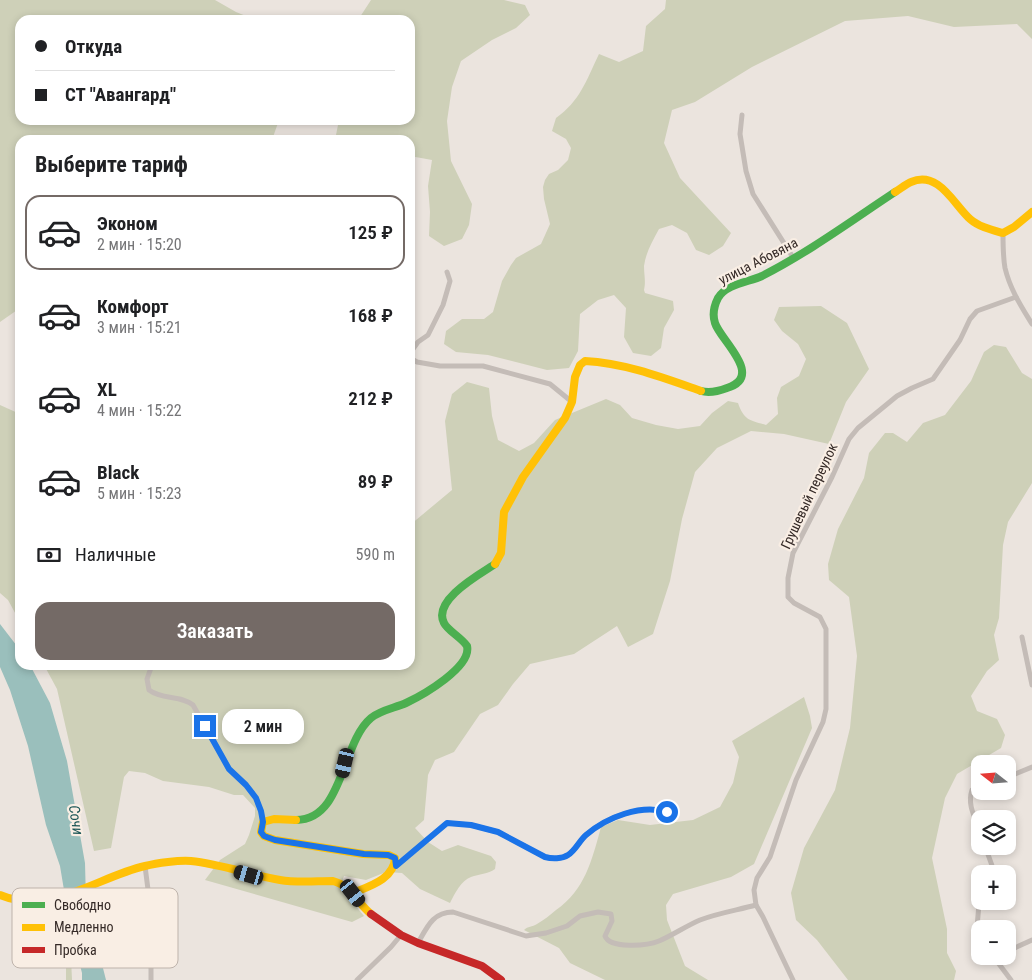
<!DOCTYPE html>
<html lang="ru">
<head>
<meta charset="utf-8">
<style>
  body { margin:0; font-family:"Roboto Condensed",sans-serif; background:#f2f2f2; color:#202124; height:100vh; display:flex; flex-direction:column; font-size:19px; white-space:nowrap }
  * { box-sizing:border-box; margin:0 }
  p { font-size:16px; color:#757577 }
  .icon { flex:none; width:28px; height:28px; fill:none; stroke:currentColor; stroke-width:2; stroke-linecap:round; stroke-linejoin:round }
  .map { position:relative; flex:1; overflow:hidden }
  .sheet { position:absolute; left:15px; top:135px; width:400px; height:535px; display:flex; flex-direction:column; background:#fff; border-radius:15px; box-shadow:0 2px 8px #0003 }
  .sheet>* { flex:none }
  .top-card { position:absolute; left:15px; top:15px; width:400px; height:110px; border-radius:15px; box-shadow:0 2px 8px #0003; display:grid; align-content:center; height:110px; padding:0 20px; background:#fff }
  .needle { width:32px; rotate:287deg }
  .tools { position:absolute; left:971px; top:755px; display:grid; gap:10px }
  .tools a { display:grid; place-items:center; width:45px; height:45px; border-radius:10px; background:#fff; box-shadow:0 2px 8px #0003; font-size:25px }
  .end { position:absolute; width:22px; height:22px; margin:-11px; border:6px solid #1a73e8; background:#fff; box-shadow:0 0 0 2px #fff }
  .from { border-radius:50% }
  .bubble { position:absolute; height:35px; border-radius:15px; background:#fff; box-shadow:0 2px 8px #0003; font-size:16px; font-weight:600; line-height:35px; text-align:center }
  .car { position:absolute; width:15px; height:30px; margin:-15px -8px; border-radius:6px; box-shadow:0 0 4px 1px #0007; background:linear-gradient(#222 24%,#8ab4d8 0 40%,#222 0 76%,#8ab4d8 0 86%,#222 0) }
  .top-card b { display:flex; align-items:center; gap:18px; height:48px; font-size:19px }
  .top-card b+b { border-top:1px solid #e0e0e0 }
  .top-card i { width:12px; height:12px; background:#202124 }
  ul { padding:0; list-style:none }
  li { display:flex; align-items:center; gap:15px; height:75px; margin:0 10px 8px; padding:0 10px; border:2px solid transparent; border-radius:15px }
  li div { flex:1 }
  li b { display:block; font-size:19px }
  li em { font-style:normal; font-weight:600 }
  li.current { border-color:#746a66 }
  li>.icon { width:45px; height:45px; stroke-width:1.5 }
  h2 { padding:0 20px; font-size:22px; line-height:60px }
  .pay { display:flex; align-items:center; gap:12px; height:55px; padding:0 20px; font-size:19px }
  .pay p { margin-inline-start:auto }
  .button { display:flex; gap:10px; margin-top:auto; padding:10px 20px }
  .button a { flex:1; height:58px; border-radius:15px; background:#746a66; color:#fff; font-size:20px; font-weight:600; line-height:58px; text-align:center }
  .map>svg:first-child { display:block }
  .green { fill:#ced0b8 }
  .water { fill:#9abfbc }
  .lines { fill:none; stroke-linecap:round; stroke-linejoin:round }
  .street { stroke:#c4bcb7; stroke-width:5 }
  .fast { stroke:#4caf50; stroke-width:8 }
  .slow { stroke:#ffc107; stroke-width:8 }
  .jam { stroke:#c62828; stroke-width:8 }
  .route { stroke:#1a73e8; stroke-width:6 }
  .labels { text-anchor:middle; stroke-width:4.5; stroke-linejoin:round; paint-order:stroke }
  .street-label { font-size:14px; fill:#342926; stroke:#f9eee4 }
  .water-label { font-size:15px; font-style:italic; fill:#1b5656; stroke:#f9eee4 }
  .key { fill:#f9eee4; stroke:#beb3ab; stroke-width:1 }
  .key-label { font-size:14px; fill:#342926 }
</style>
</head>
<body>
<div class="map">
<svg width="1032" height="980" viewBox="0 0 1032 980">
  <rect width="100%" height="100%" fill="#ebe4de"/>
  <g class="green">
    <polygon points="0,0 215,0 236,12 256,20 20,20 20,120 279,120 272,140 20,140 20,308 0,322"/>
    <polygon points="371,0 504,0 525,5 530,15 516,28 492,40 461,61 452,87 447,121 451,161 472,204 469,225 462,239 444,246 429,236 430,212 428,186 432,160 410,156 410,140 335,140 339,120 410,120 410,20 358,20"/>
    <path d="M666 0H1032V39L1017 24 954 27 908 16 845 21 752 67 695 102 672 110 664 143 680 178 731 233 723 246 709 255 696 250 687 233 672 225 659 229C652 242 646 252 644 266 644 275 646 281 644 290L645 293 673 301 674 310 664 328 661 348 651 356 633 353 624 337 626 308 614 295 598 300 580 314 578 351 569 368 547 370 488 355 456 352 444 344 446 331 462 319H484L493 312 502 281 511 265 516 258 541 244 550 224 544 199 543 187 545 180 549 174 558 170 568 160 571 148 566 139 552 131 556 118C580 101 586 81 599 54L619 62 643 51 646 26 665 9Z"/>
    <path d="M821 306 847 323 869 369 846 402 829 444 784 434 751 431 717 448 695 472 682 519 670 581 653 634 628 647 617 626 574 654 530 664 513 684 498 705 480 714 454 752 435 760 428 775 424 820 415 828 428 842 442 851 458 845 491 856 496 862 495 869C488 874 479 874 471 877 461 881 455 893 450 903L420 889 402 873 386 872 366 880 344 876 340 887 364 916 352 922 205 880 220 860 245 844 249 835 255 816V808L243 795H234L209 787 163 781 145 773 129 771 124 777 111 848 94 851 57 689 44 665H410V525L452 490 445 421 452 394 467 382 489 388 492 416 498 440 519 451 534 443 555 420 606 399 620 405 632 418 656 425 678 429 700 426 712 413 728 401 738 403C744 420 749 420 766 425L778 414 777 398 781 387 799 376 806 359 798 344 782 331 774 320 779 307Z"/>
    <polygon points="994,345 1006,347 1022,373 1032,379 1032,483 1008,522 1003,545 999,618 994,635 999,660 987,671 971,696 977,711 997,719 1005,735 1001,748 957,774 945,798 932,858 947,929 947,953 956,971 954,980 848,980 817,940 796,920 791,893 804,848 835,790 850,728 857,656 849,597 829,580 828,564 838,529 864,478 869,453 885,433 893,433 907,442 923,423 945,415 971,381 984,352"/>
    <polygon points="0,405 20,414 20,622 8,600 0,593"/>
    <path d="M804 697 810 716 812 728 754 864 731 877 673 894 666 905 667 920 685 966 708 980H605L570 963 559 948 524 930C528 926 532 927 537 924 544 920 550 915 556 910 585 890 592 860 601 827L618 820 650 825 693 820 720 807 733 783 739 757 732 741Z"/>
    <polygon points="66,948 71,958 72,980 66,980"/>
  </g>
  <polygon class="water" points="0,624 20,650 20,665 30,665 50,703 67,761 85,863 86,901 106,980 82,980 82,973 70,926 60,866 46,825 28,746 10,690 0,667"/>
  <g class="lines">
    <g class="street">
      <polyline points="742,115 740,134 746,171 753,194 794,259"/>
      <path d="M1003 233C1003 245 1003 257 1005 268 1010 289 1021 306 1032 324"/>
      <polyline points="410,353 418,342 428,335 443,305 450,281 447,272"/>
      <polyline points="410,358 417,362 440,366 483,366 550,384 572,402"/>
      <polyline points="1022,637 1032,685"/>
      <path d="M152 665 147 679 149 690C162 700 181 695 193 705L229 769 246 785 256 798 261 811 263 822"/>
      <polyline points="1008,777 1032,767"/>
      <path d="M980 786 972 790C967 805 975 817 980 831"/>
      <polyline points="985,846 995,874"/>
      <polyline points="145,866 151,913 151,980"/>
      <path d="M396 866 447 823 471 825 498 832 545 857C552 859 561 859 568 855 575 851 580 840 586 835 607 817 641 804 667 812"/>
      <path d="M418 943C427 927 433 912 453 912L526 936 546 933 567 926 580 916 598 912 611 914 612 921 605 936C610 949 647 946 659 941 673 935 686 926 700 920 718 913 738 910 756 905"/>
      <polyline points="980,945 976,939 979,904 982,901"/>
      <polyline points="1008,951 1032,940"/>
      <polyline points="993,956 1011,980"/>
      <polyline points="357,980 391,947 401,935"/>
      <polyline points="793,980 763,917 756,905 754,890 757,878 770,857 796,780 823,722 826,709 826,629 820,617 794,603 788,597 788,578 793,553 832,477 849,439 858,428 897,396 912,388 933,379 960,340 970,319 977,311 1016,297"/>
    </g>
    <g class="fast">
      <path d="M701 391C708 393 719 391 727 388 765 376 720 340 715 323 712 314 714 306 718 298 726 284 749 282 762 276 809 252 851 221 895 192"/>
      <path d="M296 820C344 820 341 743 371 718 381 710 395 708 406 703 423 695 472 667 467 646 461 637 448 631 444 623 432 600 480 574 495 564"/>
    </g>
    <g class="slow">
      <path d="M895 192C900 189 906 184 911 182 939 170 954 205 970 219 979 227 992 230 1003 233L1014 227 1032 212"/>
      <path d="M495 564 501 553 504 512 523 477 565 418 572 402 575 377 580 365 585 361C625 363 664 378 701 391"/>
      <path d="M296 820 274 819 263 822 261 832 264 836 275 840 363 854 389 855 395 858C394 879 370 886 353 893"/>
      <path d="M0 895C50 916 97 877 145 866 157 863 179 860 191 861 221 864 250 875 280 880 297 883 316 881 333 881 352 886 357 903 371 914"/>
    </g>
    <polyline class="jam" points="371,914 401,935 418,943 482,966 501,980"/>
  </g>
  <g class="lines">
    <path class="route" d="M205 726 229 769 246 785 256 798 261 811 263 822 261 832 264 836 275 840 364 854 388 855 395 858 396 866 447 823 471 825 498 832 545 857C552 859 562 859 568 855 575 851 580 840 586 835 607 817 641 804 667 812"/>
  </g>
  <g class="labels">
    <g class="street-label">
      <text transform="translate(758 261) rotate(-27)" y="5">улица Абовяна</text>
      <text transform="translate(809 496) rotate(-65)" y="5">Грушевый переулок</text>
    </g>
    <g class="water-label">
      <text transform="translate(76 820) rotate(81)" y="5">Сочи</text>
    </g>
  </g>
  <rect x="12" y="888" width="166" height="80" rx="8" class="key"/>
  <rect x="22" y="902" width="23" height="6" fill="#4caf50"/>
  <rect x="22" y="924" width="23" height="7" fill="#ffc107"/>
  <rect x="22" y="947" width="23" height="6" fill="#c62828"/>
  <g class="key-label">
    <text x="54" y="910">Свободно</text>
    <text x="54" y="932">Медленно</text>
    <text x="54" y="955">Пробка</text>
  </g>
</svg>
<div class="tools">
<a><svg class="needle" viewBox="-14 -14 28 28"><path d="M0-13l5 13h-10z" fill="#e53935"/><path d="M0 13l5-13h-10z" fill="#757577"/></svg></a>
<a><svg class="icon" aria-label="layers" viewBox="0 0 24 24"><path d="M12 4l9 5-9 5-9-5zM3 14l9 5 9-5"/></svg></a>
<a>+</a>
<a>−</a>
</div>
<i class="end from" style="left:667px;top:812px"></i>
<i class="end" style="left:205px;top:726px"></i>
<div class="bubble" style="left:222px;top:709px;width:82px">2 мин</div>
<i class="car" style="left:345px;top:763px;rotate:193deg"></i>
<i class="car" style="left:249px;top:875px;rotate:286deg"></i>
<i class="car" style="left:353px;top:893px;rotate:142deg"></i>
<div class="top-card">
<b><i class="from"></i>Откуда</b>
<b><i></i>СТ &quot;Авангард&quot;</b>
</div>
<section class="sheet">
<h2>Выберите тариф</h2>
<ul>
<li class="current"><svg class="icon" aria-label="car" viewBox="0 0 24 24"><path d="M5 17H2v-5l4-1 3-4h7l3 4 3 1v5h-3M9 17h6M6 11h13"/><circle cx="7" cy="17" r="2"/><circle cx="17" cy="17" r="2"/></svg><div><b>Эконом</b><p>2 мин · 15:20</p></div><em>125 ₽</em></li>
<li><svg class="icon" aria-label="car" viewBox="0 0 24 24"><path d="M5 17H2v-5l4-1 3-4h7l3 4 3 1v5h-3M9 17h6M6 11h13"/><circle cx="7" cy="17" r="2"/><circle cx="17" cy="17" r="2"/></svg><div><b>Комфорт</b><p>3 мин · 15:21</p></div><em>168 ₽</em></li>
<li><svg class="icon" aria-label="car" viewBox="0 0 24 24"><path d="M5 17H2v-5l4-1 3-4h7l3 4 3 1v5h-3M9 17h6M6 11h13"/><circle cx="7" cy="17" r="2"/><circle cx="17" cy="17" r="2"/></svg><div><b>XL</b><p>4 мин · 15:22</p></div><em>212 ₽</em></li>
<li><svg class="icon" aria-label="car" viewBox="0 0 24 24"><path d="M5 17H2v-5l4-1 3-4h7l3 4 3 1v5h-3M9 17h6M6 11h13"/><circle cx="7" cy="17" r="2"/><circle cx="17" cy="17" r="2"/></svg><div><b>Black</b><p>5 мин · 15:23</p></div><em>89 ₽</em></li>
</ul>
<div class="pay"><svg class="icon" aria-label="cash" viewBox="0 0 24 24"><path d="M3 7h18v10H3z"/><circle cx="12" cy="12" r="2"/></svg>Наличные<p>590 m</p></div>
<div class="button"><a>Заказать</a></div>
</section>
</div>
</body>
</html>
